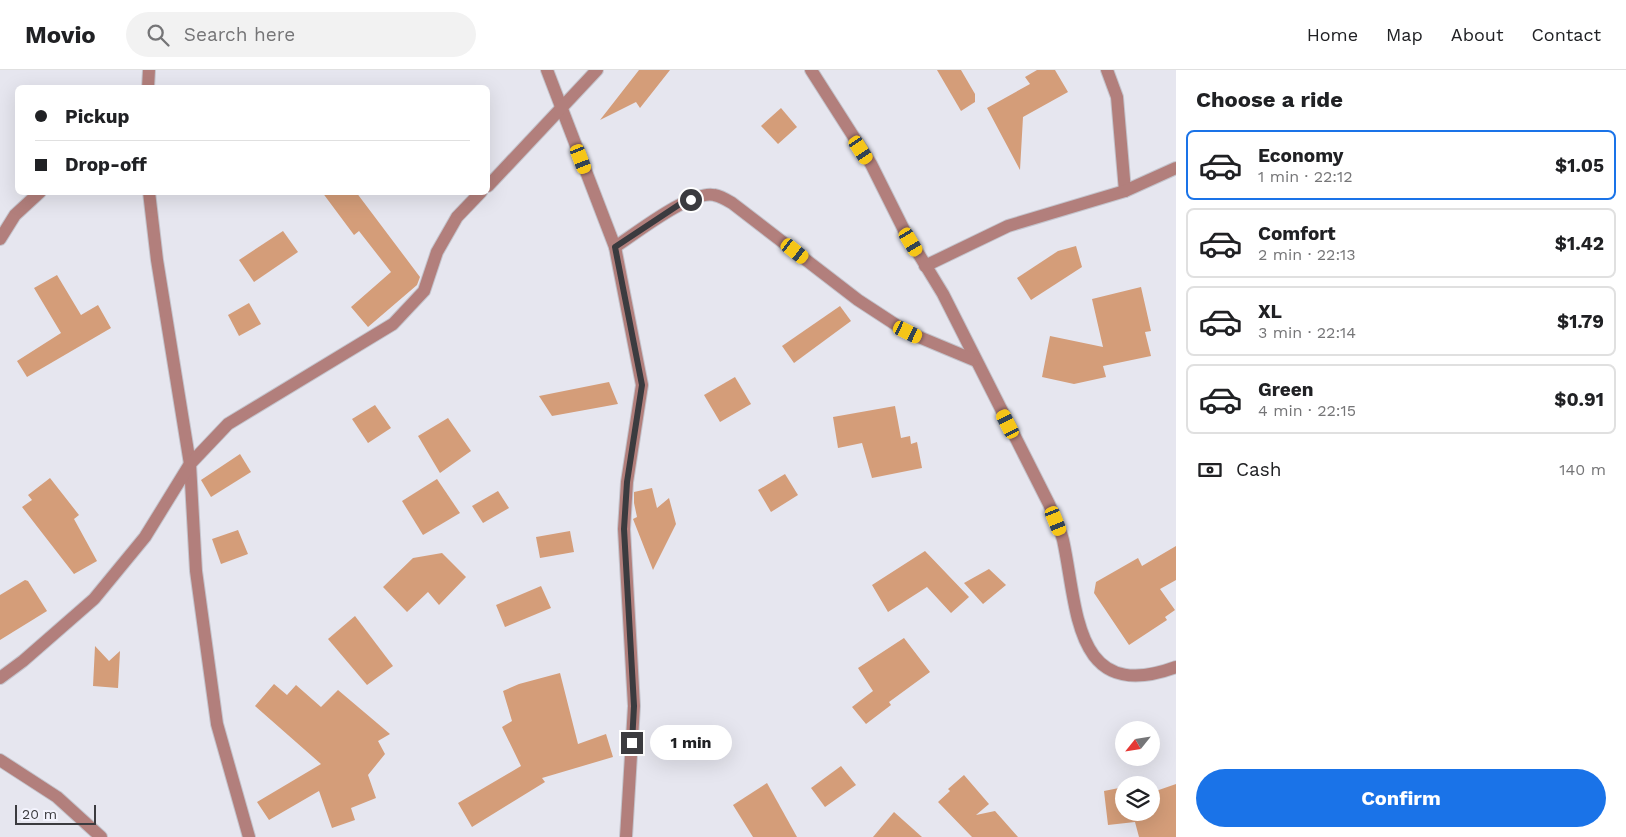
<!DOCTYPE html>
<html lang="en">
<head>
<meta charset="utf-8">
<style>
  body { margin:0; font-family:"Work Sans",sans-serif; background:#f2f2f2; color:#202124; height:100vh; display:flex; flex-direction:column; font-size:19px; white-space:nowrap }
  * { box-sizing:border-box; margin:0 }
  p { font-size:16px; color:#757577 }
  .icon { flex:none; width:28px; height:28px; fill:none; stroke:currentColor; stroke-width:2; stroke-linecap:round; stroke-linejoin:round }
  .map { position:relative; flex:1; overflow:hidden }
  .drawer { display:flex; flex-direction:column; background:#fff; width:450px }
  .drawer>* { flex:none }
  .guide { position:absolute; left:15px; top:15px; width:475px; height:110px; border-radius:8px; box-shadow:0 5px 20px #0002; display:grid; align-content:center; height:110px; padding:0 20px; background:#fff }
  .needle { width:32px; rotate:240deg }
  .tools { position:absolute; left:1115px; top:651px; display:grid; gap:10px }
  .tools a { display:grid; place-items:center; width:45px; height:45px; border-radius:50%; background:#fff; box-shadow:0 5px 20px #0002; font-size:25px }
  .scale { position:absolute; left:15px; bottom:12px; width:81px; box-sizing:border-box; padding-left:5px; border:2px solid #3b3b3f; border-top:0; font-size:14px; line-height:18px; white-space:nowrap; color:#3b3b3f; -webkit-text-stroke:4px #f3f3fd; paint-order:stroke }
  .end { position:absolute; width:22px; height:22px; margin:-11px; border:6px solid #3b3b3f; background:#fff; box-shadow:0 0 0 2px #fff }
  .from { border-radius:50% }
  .bubble { position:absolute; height:35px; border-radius:18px; background:#fff; box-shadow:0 5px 20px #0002; font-size:16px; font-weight:700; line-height:35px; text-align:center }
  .car { position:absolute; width:15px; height:30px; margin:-15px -8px; border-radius:6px; box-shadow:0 0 4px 1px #0007; background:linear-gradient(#f5c518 24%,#345 0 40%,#f5c518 0 76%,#345 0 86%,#f5c518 0) }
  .guide b { display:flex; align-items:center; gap:18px; height:48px; font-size:19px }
  .guide b+b { border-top:1px solid #e0e0e0 }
  .guide i { width:12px; height:12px; background:#202124 }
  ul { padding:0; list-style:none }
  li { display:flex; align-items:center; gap:15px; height:70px; margin:0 10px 8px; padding:0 10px; border:2px solid #e0e0e0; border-radius:8px }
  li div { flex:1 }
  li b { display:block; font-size:19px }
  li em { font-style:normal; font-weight:700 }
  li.on { border-color:#1a73e8 }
  li>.icon { width:45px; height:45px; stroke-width:1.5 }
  h2 { padding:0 20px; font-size:22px; line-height:60px }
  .pay { display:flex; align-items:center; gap:12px; height:55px; padding:0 20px; font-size:19px }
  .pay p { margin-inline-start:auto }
  .cta { display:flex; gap:10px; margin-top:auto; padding:10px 20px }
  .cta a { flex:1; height:58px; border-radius:30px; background:#1a73e8; color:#fff; font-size:20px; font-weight:700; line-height:58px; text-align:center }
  header { display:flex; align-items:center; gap:30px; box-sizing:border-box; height:70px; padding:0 25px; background:#fff; border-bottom:1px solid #e0e0e0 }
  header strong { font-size:24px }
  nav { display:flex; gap:28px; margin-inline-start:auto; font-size:18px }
  .search { width:350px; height:45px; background:#f2f2f2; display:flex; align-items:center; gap:12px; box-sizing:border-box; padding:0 18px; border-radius:28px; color:#757577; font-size:19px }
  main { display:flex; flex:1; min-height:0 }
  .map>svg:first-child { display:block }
  .building { fill:#d49d79 }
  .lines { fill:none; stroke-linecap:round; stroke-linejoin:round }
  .minor-casing { stroke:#c4c4cc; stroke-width:14 }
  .minor { stroke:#b27f7c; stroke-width:12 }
  .route { stroke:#3b3b3f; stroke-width:6 }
</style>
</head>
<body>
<header>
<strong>Movio</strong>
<div class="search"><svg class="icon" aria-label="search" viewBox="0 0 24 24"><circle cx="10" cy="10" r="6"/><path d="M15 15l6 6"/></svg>Search here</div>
<nav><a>Home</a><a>Map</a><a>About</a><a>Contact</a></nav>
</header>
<main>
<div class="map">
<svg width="1176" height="767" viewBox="0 0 1176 767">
  <rect width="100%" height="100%" fill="#e6e6ef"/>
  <g class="building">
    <polygon points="639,0 670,0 640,38 636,32 600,50"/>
    <polygon points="937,0 961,0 975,24 975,32 961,41"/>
    <polygon points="1037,0 1055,0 1068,22 1023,47 1020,100 987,38 1030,14 1025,7"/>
    <polygon points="781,38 797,57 778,74 761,56"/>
    <polygon points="322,122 356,122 420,207 417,215 368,257 351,237 391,202 359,161 354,165"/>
    <polygon points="283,161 298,182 254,212 239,190"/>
    <polygon points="1076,176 1082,197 1031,230 1017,208 1058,181"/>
    <polygon points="57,205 81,245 98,235 111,258 27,307 17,291 61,263 34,218"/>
    <polygon points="1141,217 1151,261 1145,262 1151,286 1103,296 1106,307 1074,314 1042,307 1050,266 1103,277 1092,229"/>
    <polygon points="249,233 261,254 239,266 228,245"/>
    <polygon points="840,236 851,251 794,293 782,276"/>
    <polygon points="735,307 751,334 720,352 704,325"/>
    <polygon points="609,312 618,334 552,346 539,326"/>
    <polygon points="375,335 391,358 368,373 352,349"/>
    <polygon points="895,336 901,368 910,366 911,374 917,372 922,398 872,408 862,373 838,378 833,347"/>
    <polygon points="448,348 471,381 440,403 418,366"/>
    <polygon points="240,384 251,402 211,427 201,410"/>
    <polygon points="785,404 798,425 771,442 758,420"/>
    <polygon points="50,408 79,445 74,449 97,491 74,504 22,437 32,430 28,425"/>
    <polygon points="437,409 460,443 423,465 402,431"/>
    <polygon points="652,418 657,438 669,428 676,454 653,500 633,449 637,447 634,433 634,422"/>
    <polygon points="498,421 509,438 483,453 472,436"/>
    <polygon points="238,460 248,484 221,494 212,469"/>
    <polygon points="570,461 574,482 540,488 536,467"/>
    <polygon points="1176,476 1176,510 1160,519 1175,540 1165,547 1167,550 1129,575 1094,523 1096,512 1138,488 1142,496"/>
    <polygon points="925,481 969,527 951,543 927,517 888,542 872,515"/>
    <polygon points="442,483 466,507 439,535 428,522 407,542 383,517 413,488"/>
    <polygon points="989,499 1006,515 983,534 964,513"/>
    <polygon points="25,510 28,511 47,541 0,570 0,525"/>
    <polygon points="541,516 551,538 505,557 496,535"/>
    <polygon points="355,546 393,596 367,615 328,569"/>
    <polygon points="904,568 930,602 889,632 891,635 866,654 852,637 873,621 858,598"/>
    <polygon points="95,576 109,591 120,581 118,618 93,616"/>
    <polygon points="560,603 578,674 606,664 613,687 542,708 545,712 472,757 458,733 521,696 502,657 512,651 503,621 519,614"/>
    <polygon points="274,614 287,625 296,615 321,637 338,620 390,664 378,671 385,684 368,705 376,728 351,738 355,750 332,758 319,721 269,750 257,732 321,694 255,636"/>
    <polygon points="841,696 856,715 825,737 811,718"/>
    <polygon points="964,705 989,734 976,745 995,741 1018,767 972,767 938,732 950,721 948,719"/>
    <polygon points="1151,712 1153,722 1176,714 1176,767 1139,767 1135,752 1108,755 1104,721 1124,717 1124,742 1151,742 1151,715 1137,715"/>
    <polygon points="767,713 797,767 753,767 733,735"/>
    <polygon points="894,742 922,767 873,767"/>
  </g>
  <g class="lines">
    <defs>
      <g id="minor">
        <polyline points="547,0 615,177 642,315 627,412 624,459 634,636 626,767"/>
        <path d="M811 0 871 94 904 160 943 224 1049 434C1054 446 1060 458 1063 470 1078 538 1073 635 1176 597"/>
        <polyline points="1107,0 1117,27 1125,121"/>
        <polyline points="148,18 149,0"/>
        <polyline points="488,116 597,0"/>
        <polyline points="149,122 157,190 190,394 196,501 217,654 249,767"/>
        <polyline points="0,169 15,145 40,122"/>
        <path d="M615 177C635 164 691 120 714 125 720 126 727 130 732 133L858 230 907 262 974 290"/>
        <polyline points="925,196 1008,156 1125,121 1176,98"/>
        <polyline points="0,608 23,591 94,529 145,467 190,394 228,354 393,254 424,221 437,182 457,147 481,122"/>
        <polyline points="0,690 57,727 101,767"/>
      </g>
    </defs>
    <use href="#minor" class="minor-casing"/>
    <use href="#minor" class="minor"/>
  </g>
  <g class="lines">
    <polyline class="route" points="632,673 634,636 624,459 627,412 642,315 615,177 680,134 691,130"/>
  </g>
</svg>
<div class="tools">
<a><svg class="needle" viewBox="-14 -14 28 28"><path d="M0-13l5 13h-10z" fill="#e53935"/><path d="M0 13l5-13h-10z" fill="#757577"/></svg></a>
<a><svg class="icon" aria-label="layers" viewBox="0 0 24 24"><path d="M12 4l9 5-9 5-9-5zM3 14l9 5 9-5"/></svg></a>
</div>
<div class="scale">20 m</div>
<i class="end from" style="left:691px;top:130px"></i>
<i class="end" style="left:632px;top:673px"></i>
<div class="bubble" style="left:650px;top:655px;width:82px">1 min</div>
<i class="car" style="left:861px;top:80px;rotate:147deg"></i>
<i class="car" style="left:581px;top:89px;rotate:159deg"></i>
<i class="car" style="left:911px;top:172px;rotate:149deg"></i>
<i class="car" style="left:795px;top:181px;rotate:128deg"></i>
<i class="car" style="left:908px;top:262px;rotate:116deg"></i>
<i class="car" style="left:1008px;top:354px;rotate:333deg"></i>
<i class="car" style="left:1056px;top:451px;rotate:158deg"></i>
<div class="guide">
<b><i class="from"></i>Pickup</b>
<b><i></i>Drop-off</b>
</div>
</div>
<section class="drawer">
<h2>Choose a ride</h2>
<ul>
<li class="on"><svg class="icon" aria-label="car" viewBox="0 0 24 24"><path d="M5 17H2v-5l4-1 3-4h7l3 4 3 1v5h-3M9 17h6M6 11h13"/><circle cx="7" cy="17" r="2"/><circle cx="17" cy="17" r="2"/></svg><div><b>Economy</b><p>1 min · 22:12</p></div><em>$1.05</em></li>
<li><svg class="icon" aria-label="car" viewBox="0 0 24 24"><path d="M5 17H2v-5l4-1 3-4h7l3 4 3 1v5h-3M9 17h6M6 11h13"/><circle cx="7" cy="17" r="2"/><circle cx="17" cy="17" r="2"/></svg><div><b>Comfort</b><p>2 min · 22:13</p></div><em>$1.42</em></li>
<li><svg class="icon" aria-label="car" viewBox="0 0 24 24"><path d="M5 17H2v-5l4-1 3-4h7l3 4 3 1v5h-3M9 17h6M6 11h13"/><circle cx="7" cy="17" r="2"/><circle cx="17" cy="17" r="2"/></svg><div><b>XL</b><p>3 min · 22:14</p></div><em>$1.79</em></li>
<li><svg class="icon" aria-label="car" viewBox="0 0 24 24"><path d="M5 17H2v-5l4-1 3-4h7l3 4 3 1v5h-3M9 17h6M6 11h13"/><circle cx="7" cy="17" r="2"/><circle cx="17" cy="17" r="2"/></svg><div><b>Green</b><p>4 min · 22:15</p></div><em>$0.91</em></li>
</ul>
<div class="pay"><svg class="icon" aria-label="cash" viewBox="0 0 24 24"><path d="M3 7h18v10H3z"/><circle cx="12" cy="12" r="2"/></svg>Cash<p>140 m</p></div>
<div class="cta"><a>Confirm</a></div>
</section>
</main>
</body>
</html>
